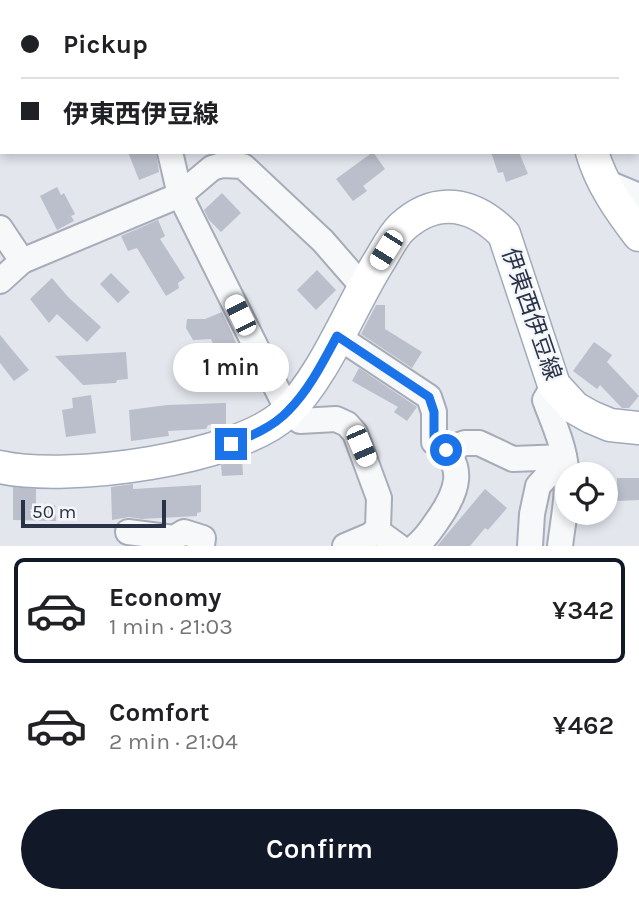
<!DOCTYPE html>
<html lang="en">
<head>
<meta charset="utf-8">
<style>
  body { margin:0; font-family:Karla,"Noto Sans JP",sans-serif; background:#f2f2f2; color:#202124; height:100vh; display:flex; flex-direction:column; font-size:26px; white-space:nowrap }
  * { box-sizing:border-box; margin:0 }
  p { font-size:23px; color:#757577 }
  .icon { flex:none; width:38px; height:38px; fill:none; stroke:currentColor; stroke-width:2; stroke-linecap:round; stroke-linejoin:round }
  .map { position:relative; height:546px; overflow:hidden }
  .drawer { display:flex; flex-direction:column; background:#fff; flex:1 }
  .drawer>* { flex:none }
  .guide { position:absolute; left:0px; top:0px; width:640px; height:154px; box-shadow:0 4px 10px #0003; display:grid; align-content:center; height:154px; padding:0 21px; background:#fff }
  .tools { position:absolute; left:555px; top:462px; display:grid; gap:14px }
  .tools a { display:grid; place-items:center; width:63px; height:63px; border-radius:50%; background:#fff; box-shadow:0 4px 10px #0003; font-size:35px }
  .scale { position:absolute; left:21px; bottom:18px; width:145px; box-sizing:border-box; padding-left:7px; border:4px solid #293247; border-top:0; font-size:19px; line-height:24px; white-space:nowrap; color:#293247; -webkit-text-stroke:5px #f4f6f9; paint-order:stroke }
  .end { position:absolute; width:32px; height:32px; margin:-16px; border:9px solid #1a73e8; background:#fff; box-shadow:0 0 0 4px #fff }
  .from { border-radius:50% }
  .bubble { position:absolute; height:49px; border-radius:24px; background:#fff; box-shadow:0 4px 10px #0003; font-size:23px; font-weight:600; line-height:49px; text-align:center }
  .car { position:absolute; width:21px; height:42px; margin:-21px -10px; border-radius:9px; box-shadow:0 0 5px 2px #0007; background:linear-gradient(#fff 24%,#345 0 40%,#fff 0 76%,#345 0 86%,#fff 0) }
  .guide b { display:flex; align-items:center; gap:24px; height:66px; font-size:26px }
  .guide b+b { border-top:2px solid #e0e0e0 }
  .guide i { width:18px; height:18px; background:#202124 }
  ul { padding:12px 0 0; list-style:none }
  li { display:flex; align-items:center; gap:21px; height:105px; margin:0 14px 10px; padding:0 7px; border:4px solid transparent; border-radius:10px }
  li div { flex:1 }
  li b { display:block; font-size:26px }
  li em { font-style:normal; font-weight:600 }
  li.selected { border-color:#111827 }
  li>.icon { width:63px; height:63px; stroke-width:1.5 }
  .cta { display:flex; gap:14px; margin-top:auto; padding:14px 21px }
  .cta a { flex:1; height:80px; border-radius:42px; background:#111827; color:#fff; font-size:28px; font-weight:600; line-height:80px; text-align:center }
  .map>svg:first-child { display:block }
  .building { fill:#babfcb }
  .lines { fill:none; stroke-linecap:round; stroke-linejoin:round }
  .minor-casing { stroke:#a7acb8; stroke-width:28 }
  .major-casing { stroke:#a1aaba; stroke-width:35 }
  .minor { stroke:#f7f8fa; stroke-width:24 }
  .major { stroke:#fff; stroke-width:32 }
  .route { stroke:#1a73e8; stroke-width:9 }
  .labels { text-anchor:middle; stroke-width:5; stroke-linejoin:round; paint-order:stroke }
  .street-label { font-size:23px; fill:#293247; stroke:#f4f6f9 }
</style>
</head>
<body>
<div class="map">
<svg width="639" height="546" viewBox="0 0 639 546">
  <rect width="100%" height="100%" fill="#e3e6ed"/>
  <g class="building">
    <polygon points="128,152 156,152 159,172 139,180"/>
    <polygon points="373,152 385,169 363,186 367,191 353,201 336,179"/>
    <polygon points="491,152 519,152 528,174 506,182 503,172 498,173"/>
    <polygon points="57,187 61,195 64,193 75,214 71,216 74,221 57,230 40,196"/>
    <polygon points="222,193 241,213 221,232 209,220 204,210"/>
    <polygon points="158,220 165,236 160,239 185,278 178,283 179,288 166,296 137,248 128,251 121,236"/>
    <polygon points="317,270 336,290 316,310 297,290"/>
    <polygon points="111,273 130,292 118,303 100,284"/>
    <polygon points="52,278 68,297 101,327 87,342 57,314 49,323 30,299"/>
    <polygon points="376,305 385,305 385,329 422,352 412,368 361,334"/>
    <polygon points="222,312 238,347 218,356 211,339 193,340 186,328 187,319 205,319"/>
    <polygon points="0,335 29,370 14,381 0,363"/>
    <polygon points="594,342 612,355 607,362 639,396 629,408 622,408 600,385 597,389 573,371"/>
    <polygon points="126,352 128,379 117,380 116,383 83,385 55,356"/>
    <polygon points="359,368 417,407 407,421 394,412 398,407 352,381"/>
    <polygon points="91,395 96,433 66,437 62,410 73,408 72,398"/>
    <polygon points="226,403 226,424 208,425 206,429 168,431 169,436 131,441 129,410 167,405"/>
    <polygon points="242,458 243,475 222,476 221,465"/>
    <polygon points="617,478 639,478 639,500 617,501"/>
    <polygon points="133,484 133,489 201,485 201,512 197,513 197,516 142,519 129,517 112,520 111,487"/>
    <polygon points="13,487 36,489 36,505 55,505 56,521 13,520"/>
    <polygon points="485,489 507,508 488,530 485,528 470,546 437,546"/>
  </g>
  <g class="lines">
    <defs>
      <g id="minor">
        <polyline points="0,103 2,103"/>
        <polyline points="170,152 180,195 288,411 300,421 336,419 347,424 355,433 379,498 378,528 371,535 345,546"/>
        <polyline points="603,181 639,196"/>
        <polyline points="0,228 22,261 0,281"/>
        <polyline points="22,261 180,195 212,168 222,165 243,166 323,241 363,287"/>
        <path d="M337 336 429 397 434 412V442C469 464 457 493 437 521 431 530 425 539 416 546"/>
        <path d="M554 385 545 400C553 422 564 445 566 469 569 494 563 521 560 546"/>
        <polyline points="446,450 465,443 479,443 513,459 564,457"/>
        <polyline points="376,530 398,546"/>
        <polyline points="128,532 174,538 184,532 203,538 202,546"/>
        <polyline points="530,546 532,514 538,486 564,457"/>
      </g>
      <g id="major">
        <polyline points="572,0 572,2"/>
        <path d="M592 152C601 183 619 209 639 235"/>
        <path d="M0 467C67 482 236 460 286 413 324 377 350 308 378 263 385 252 392 237 401 228 436 195 473 203 504 234L554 385 575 408 591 417 610 425 639 428"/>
      </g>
    </defs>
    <use href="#minor" class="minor-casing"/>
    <use href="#major" class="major-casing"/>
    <use href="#minor" class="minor"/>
    <use href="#major" class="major"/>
  </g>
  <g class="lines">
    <path class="route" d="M231 444C251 436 273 427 288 411 309 390 323 362 337 336L429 397 434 412V442L446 450"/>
  </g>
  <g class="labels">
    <g class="street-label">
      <text transform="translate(532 314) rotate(71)" y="8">伊東西伊豆線</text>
    </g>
  </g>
</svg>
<div class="tools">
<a><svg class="icon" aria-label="locate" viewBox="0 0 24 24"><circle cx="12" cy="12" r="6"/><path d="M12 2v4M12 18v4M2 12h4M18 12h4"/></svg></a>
</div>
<div class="scale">50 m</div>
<i class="end from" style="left:446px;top:450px"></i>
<i class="end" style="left:231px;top:444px"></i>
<div class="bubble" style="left:173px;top:343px;width:116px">1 min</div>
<i class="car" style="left:386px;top:250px;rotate:212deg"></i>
<i class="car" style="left:240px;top:315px;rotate:334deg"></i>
<i class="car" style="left:361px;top:446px;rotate:157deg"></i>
<div class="guide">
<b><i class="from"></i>Pickup</b>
<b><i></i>伊東西伊豆線</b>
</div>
</div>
<section class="drawer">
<ul>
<li class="selected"><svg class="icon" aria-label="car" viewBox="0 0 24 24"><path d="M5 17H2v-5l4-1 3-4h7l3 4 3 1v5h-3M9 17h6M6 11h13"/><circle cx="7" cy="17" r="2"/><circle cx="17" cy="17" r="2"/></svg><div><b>Economy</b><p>1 min · 21:03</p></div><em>¥342</em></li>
<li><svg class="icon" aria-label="car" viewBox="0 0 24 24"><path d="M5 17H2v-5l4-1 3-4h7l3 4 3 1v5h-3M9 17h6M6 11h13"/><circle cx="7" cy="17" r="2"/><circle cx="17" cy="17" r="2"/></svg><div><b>Comfort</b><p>2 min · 21:04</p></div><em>¥462</em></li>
</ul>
<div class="cta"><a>Confirm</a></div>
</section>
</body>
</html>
